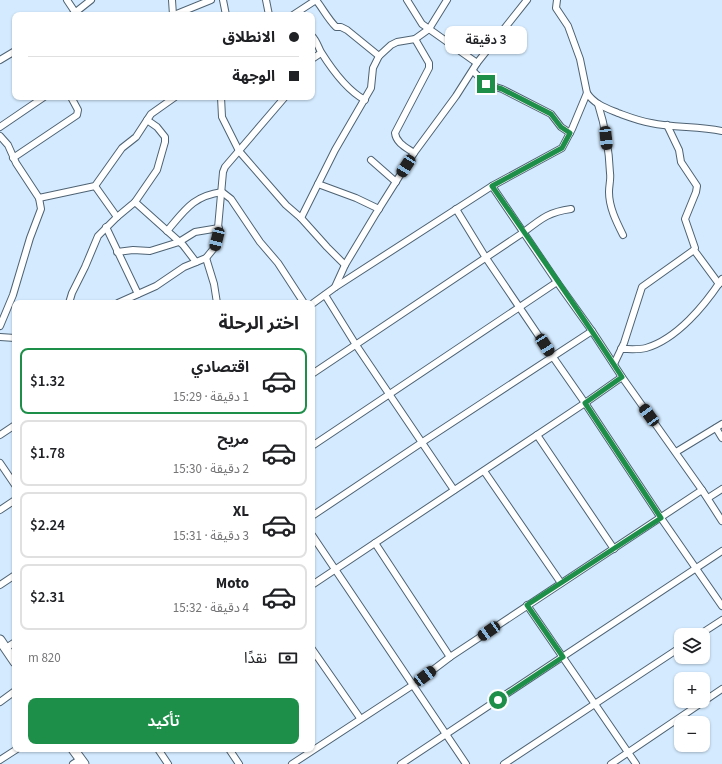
<!DOCTYPE html>
<html lang="ar">
<head>
<meta charset="utf-8">
<style>
  body { margin:0; font-family:"Source Sans 3","Noto Sans Arabic",sans-serif; background:#f2f2f2; color:#202124; direction:rtl; height:100vh; display:flex; flex-direction:column; font-size:15px; white-space:nowrap }
  * { box-sizing:border-box; margin:0 }
  p { font-size:13px; color:#757577 }
  .icon { flex:none; width:22px; height:22px; fill:none; stroke:currentColor; stroke-width:2; stroke-linecap:round; stroke-linejoin:round }
  .map { position:relative; flex:1; overflow:hidden; direction:ltr }
  .details { position:absolute; left:12px; top:300px; width:303px; height:452px; display:flex; flex-direction:column; background:#fff; border-radius:8px; box-shadow:0 1px 3px #0004; direction:rtl }
  .details>* { flex:none }
  .top-card { position:absolute; left:12px; top:12px; width:303px; height:88px; border-radius:8px; box-shadow:0 1px 3px #0004; direction:rtl; display:grid; align-content:center; height:88px; padding:0 16px; background:#fff }
  .buttons { position:absolute; left:674px; top:628px; display:grid; gap:8px }
  .buttons a { display:grid; place-items:center; width:36px; height:36px; border-radius:8px; background:#fff; box-shadow:0 1px 3px #0004; font-size:20px }
  .end { position:absolute; width:18px; height:18px; margin:-9px; border:5px solid #1d8f49; background:#fff; box-shadow:0 0 0 2px #fff }
  .from { border-radius:50% }
  .bubble { position:absolute; height:28px; border-radius:8px; background:#fff; box-shadow:0 1px 3px #0004; font-size:13px; font-weight:600; line-height:28px; text-align:center; direction:rtl }
  .car { position:absolute; width:12px; height:24px; margin:-12px -6px; border-radius:5px; box-shadow:0 0 3px 1px #0007; background:linear-gradient(#222 24%,#8ab4d8 0 40%,#222 0 76%,#8ab4d8 0 86%,#222 0) }
  .top-card b { display:flex; align-items:center; gap:14px; height:38px; font-size:15px }
  .top-card b+b { border-top:1px solid #e0e0e0 }
  .top-card i { width:10px; height:10px; background:#202124 }
  ul { padding:0; list-style:none }
  li { display:flex; align-items:center; gap:12px; height:66px; margin:0 8px 6px; padding:0 8px; border:2px solid #e0e0e0; border-radius:8px }
  li div { flex:1 }
  li b { display:block; font-size:15px }
  li em { font-style:normal; font-weight:600 }
  li.on { border-color:#1d8f49 }
  li>.icon { width:36px; height:36px; stroke-width:1.5 }
  h2 { padding:0 16px; font-size:18px; line-height:48px }
  .pay { display:flex; align-items:center; gap:10px; height:44px; padding:0 16px; font-size:15px }
  .pay p { margin-inline-start:auto }
  .button { display:flex; gap:8px; margin-top:auto; padding:8px 16px }
  .button a { flex:1; height:46px; border-radius:8px; background:#1d8f49; color:#fff; font-size:16px; font-weight:600; line-height:46px; text-align:center }
  .map>svg:first-child { display:block }
  .lines { fill:none; stroke-linecap:round; stroke-linejoin:round }
  .street-casing { stroke:#4e6273; stroke-width:8 }
  .secondary-casing { stroke:#4e6273; stroke-width:11 }
  .street { stroke:#fff; stroke-width:6 }
  .secondary { stroke:#fff; stroke-width:9 }
  .route { stroke:#1d8f49; stroke-width:5 }
</style>
</head>
<body>
<div class="map">
<svg width="722" height="764" viewBox="0 0 722 764">
  <rect width="100%" height="100%" fill="#d4ebff"/>
  <g class="lines">
    <defs>
      <g id="street">
        <polyline points="67,0 77,15"/>
        <polyline points="172,0 173,15"/>
        <polyline points="223,0 226,15"/>
        <polyline points="266,0 269,15"/>
        <path d="M316 0C323 9 328 19 336 27H341L347 30 379 56"/>
        <polyline points="407,0 422,24 477,63"/>
        <polyline points="72,15 91,0"/>
        <polyline points="174,15 211,0"/>
        <polyline points="293,15 316,0"/>
        <path d="M312 36C317 41 318 47 321 52 331 68 348 91 365 100"/>
        <polyline points="312,59 321,53"/>
        <polyline points="0,60 15,51"/>
        <polyline points="473,71 486,84 502,89 551,114 561,127 570,133"/>
        <path d="M587 93C594 104 606 108 618 113 629 117 639 121 651 123 674 128 698 126 722 131"/>
        <polyline points="221,97 222,117 239,151 286,205 301,218 327,247 345,265"/>
        <path d="M598 104C605 126 609 149 610 173 611 179 609 185 609 192 609 207 616 221 623 235"/>
        <polyline points="667,125 679,150 681,162 697,186 696,192 685,219 695,248 694,250 719,284"/>
        <polyline points="0,127 44,97"/>
        <polyline points="0,136 8,145 16,163 39,198 41,209 30,238 13,295 0,326"/>
        <path d="M414 153C407 148 396 143 395 133L429 68V63L415 39"/>
        <polyline points="13,158 77,115 78,110 71,97"/>
        <polyline points="371,160 396,182"/>
        <polyline points="318,184 356,198 379,209"/>
        <polyline points="95,186 117,217"/>
        <polyline points="492,186 557,282 592,331 622,377 702,490 722,521"/>
        <polyline points="39,198 95,186 122,148 136,137 151,114 175,97"/>
        <polyline points="135,202 183,245 196,262"/>
        <polyline points="456,209 486,258 553,357 585,403 661,518 722,606"/>
        <polyline points="301,218 335,150 371,88 373,68 379,56 391,45 397,42 415,39 429,29 447,0"/>
        <polyline points="106,227 138,294"/>
        <path d="M167 231C185 210 193 196 222 192L231 199 260 242 278 263 304 303"/>
        <polyline points="117,252 133,250 150,251 179,242 195,232 219,228"/>
        <polyline points="206,258 214,284 217,303"/>
        <polyline points="335,287 345,265 375,215 414,153 456,96 477,63 527,0"/>
        <polyline points="325,295 356,345 454,490"/>
        <polyline points="69,303 72,293 85,267 98,236 117,217 135,202 157,170 165,142 165,137 157,127 147,120"/>
        <polyline points="118,303 156,286 184,267 206,258 215,247 217,239 223,172 225,167 285,97"/>
        <polyline points="312,304 334,288 492,186 562,148 572,129 587,93 580,59 568,26 556,8 557,0"/>
        <polyline points="0,337 15,338"/>
        <path d="M621 349C629 349 639 350 646 348 677 339 705 305 722 279"/>
        <polyline points="614,364 624,343 642,287 694,250"/>
        <path d="M312 374 524 232C542 218 549 212 571 209"/>
        <polyline points="716,428 722,438"/>
        <polyline points="0,435 15,425"/>
        <polyline points="537,435 614,549"/>
        <polyline points="312,446 557,282"/>
        <polyline points="676,452 722,424"/>
        <polyline points="0,463 15,485"/>
        <polyline points="484,471 561,583"/>
        <polyline points="708,498 722,489"/>
        <polyline points="0,510 15,500"/>
        <polyline points="312,516 421,443 592,331"/>
        <polyline points="312,535 466,764"/>
        <polyline points="375,543 450,657"/>
        <polyline points="0,585 15,575"/>
        <polyline points="312,585 585,403 622,377"/>
        <polyline points="527,605 636,764"/>
        <polyline points="699,635 722,620"/>
        <polyline points="6,648 15,642"/>
        <polyline points="312,649 360,718"/>
        <polyline points="0,702 15,691"/>
        <polyline points="158,749 168,764"/>
        <polyline points="229,749 239,764"/>
        <polyline points="0,760 17,749"/>
        <polyline points="73,764 81,759"/>
        <polyline points="292,764 413,685 450,657 702,490"/>
        <polyline points="401,764 722,551"/>
        <polyline points="504,764 681,647"/>
        <polyline points="611,764 722,689"/>
      </g>
      <g id="secondary">
        <polyline points="0,640 15,662"/>
        <polyline points="73,749 84,764"/>
      </g>
    </defs>
    <use href="#street" class="street-casing"/>
    <use href="#secondary" class="secondary-casing"/>
    <use href="#street" class="street"/>
    <use href="#secondary" class="secondary"/>
  </g>
  <g class="lines">
    <path class="route" d="M486 84 502 89 551 114 561 127 570 133 562 148 492 186C536 249 580 312 622 377L585 403 661 518 527 605 563 657 498 700"/>
  </g>
</svg>
<div class="buttons">
<a><svg class="icon" aria-label="layers" viewBox="0 0 24 24"><path d="M12 4l9 5-9 5-9-5zM3 14l9 5 9-5"/></svg></a>
<a>+</a>
<a>−</a>
</div>
<i class="end from" style="left:498px;top:700px"></i>
<i class="end" style="left:486px;top:84px"></i>
<div class="bubble" style="left:445px;top:26px;width:82px">3 دقيقة</div>
<i class="car" style="left:606px;top:138px;rotate:174deg"></i>
<i class="car" style="left:406px;top:166px;rotate:213deg"></i>
<i class="car" style="left:217px;top:239px;rotate:194deg"></i>
<i class="car" style="left:545px;top:345px;rotate:147deg"></i>
<i class="car" style="left:649px;top:415px;rotate:324deg"></i>
<i class="car" style="left:489px;top:631px;rotate:236deg"></i>
<i class="car" style="left:425px;top:676px;rotate:53deg"></i>
<div class="top-card">
<b><i class="from"></i>الانطلاق</b>
<b><i></i>الوجهة</b>
</div>
<section class="details">
<h2>اختر الرحلة</h2>
<ul>
<li class="on"><svg class="icon" aria-label="car" viewBox="0 0 24 24"><path d="M5 17H2v-5l4-1 3-4h7l3 4 3 1v5h-3M9 17h6M6 11h13"/><circle cx="7" cy="17" r="2"/><circle cx="17" cy="17" r="2"/></svg><div><b>اقتصادي</b><p>1 دقيقة · 15:29</p></div><em>$1.32</em></li>
<li><svg class="icon" aria-label="car" viewBox="0 0 24 24"><path d="M5 17H2v-5l4-1 3-4h7l3 4 3 1v5h-3M9 17h6M6 11h13"/><circle cx="7" cy="17" r="2"/><circle cx="17" cy="17" r="2"/></svg><div><b>مريح</b><p>2 دقيقة · 15:30</p></div><em>$1.78</em></li>
<li><svg class="icon" aria-label="car" viewBox="0 0 24 24"><path d="M5 17H2v-5l4-1 3-4h7l3 4 3 1v5h-3M9 17h6M6 11h13"/><circle cx="7" cy="17" r="2"/><circle cx="17" cy="17" r="2"/></svg><div><b>XL</b><p>3 دقيقة · 15:31</p></div><em>$2.24</em></li>
<li><svg class="icon" aria-label="car" viewBox="0 0 24 24"><path d="M5 17H2v-5l4-1 3-4h7l3 4 3 1v5h-3M9 17h6M6 11h13"/><circle cx="7" cy="17" r="2"/><circle cx="17" cy="17" r="2"/></svg><div><b>Moto</b><p>4 دقيقة · 15:32</p></div><em>$2.31</em></li>
</ul>
<div class="pay"><svg class="icon" aria-label="cash" viewBox="0 0 24 24"><path d="M3 7h18v10H3z"/><circle cx="12" cy="12" r="2"/></svg>نقدًا<p>820 m</p></div>
<div class="button"><a>تأكيد</a></div>
</section>
</div>
</body>
</html>
